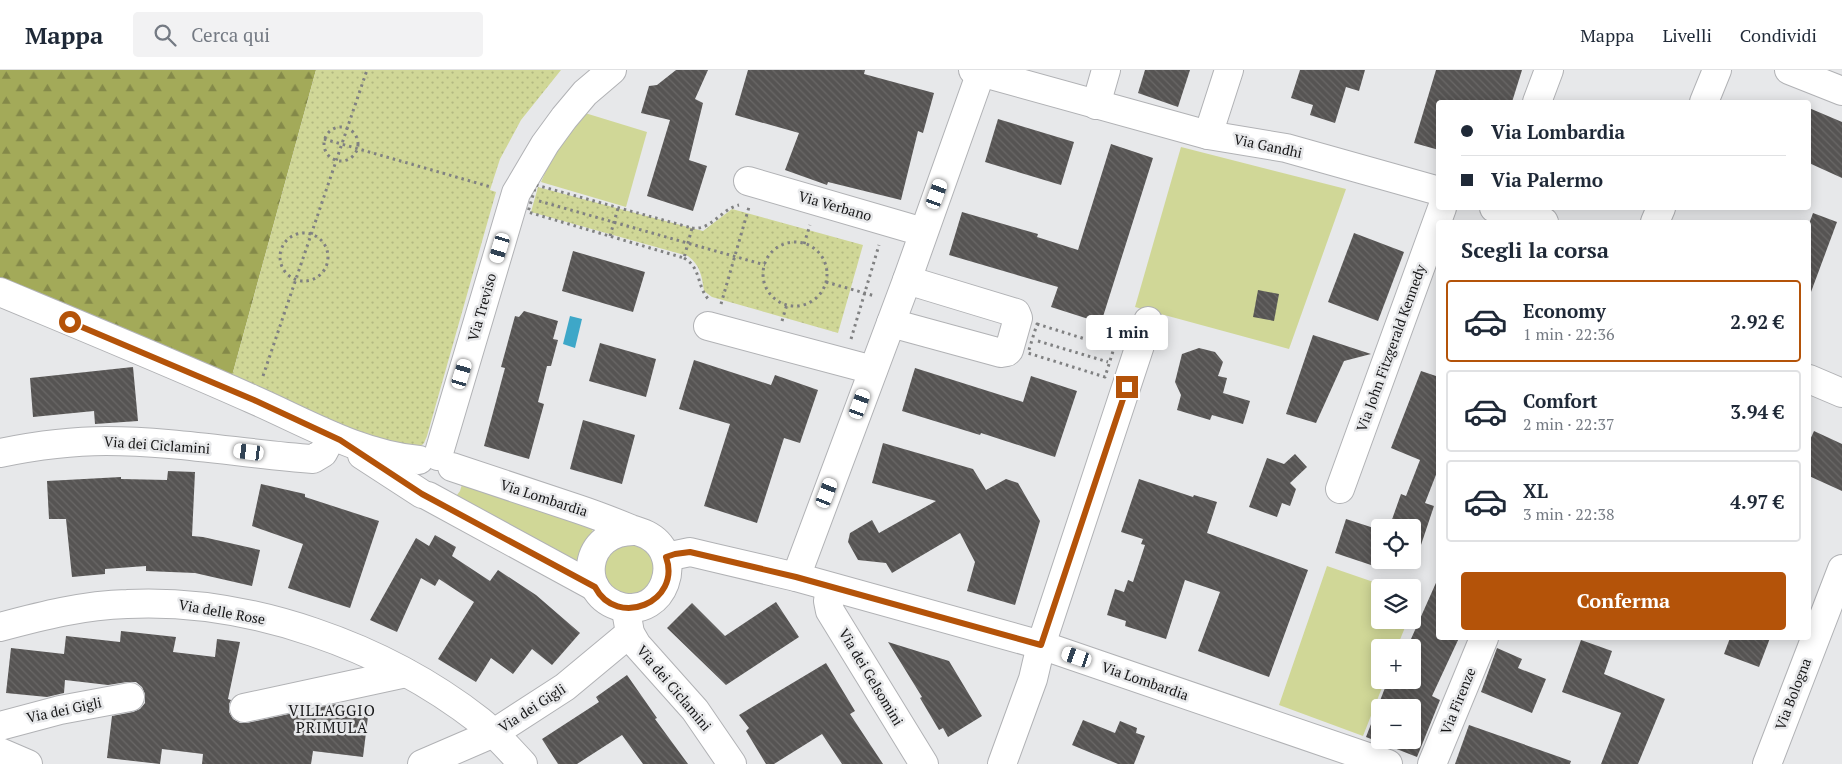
<!DOCTYPE html>
<html lang="it">
<head>
<meta charset="utf-8">
<style>
  body { margin:0; font-family:"PT Serif",serif; background:#f2f2f3; color:#1f2937; height:100vh; display:flex; flex-direction:column; font-size:19px; white-space:nowrap }
  * { box-sizing:border-box; margin:0 }
  p { font-size:16px; color:#747a83 }
  .icon { flex:none; width:28px; height:28px; fill:none; stroke:currentColor; stroke-width:2; stroke-linecap:round; stroke-linejoin:round }
  .map { position:relative; flex:1; overflow:hidden }
  .panel { position:absolute; left:1436px; top:150px; width:375px; height:420px; display:flex; flex-direction:column; background:#fff; border-radius:5px; box-shadow:0 2px 12px #0003 }
  .panel>* { flex:none }
  .top-card { position:absolute; left:1436px; top:30px; width:375px; height:110px; border-radius:5px; box-shadow:0 2px 12px #0003; display:grid; align-content:center; height:110px; padding:0 25px; background:#fff }
  .tools { position:absolute; left:1371px; top:449px; display:grid; gap:10px }
  .tools a { display:grid; place-items:center; width:50px; height:50px; border-radius:5px; background:#fff; box-shadow:0 2px 12px #0003; font-size:25px }
  .end { position:absolute; width:22px; height:22px; margin:-11px; border:6px solid #b45309; background:#fff; box-shadow:0 0 0 2px #fff }
  .from { border-radius:50% }
  .bubble { position:absolute; height:35px; border-radius:5px; background:#fff; box-shadow:0 2px 12px #0003; font-size:16px; font-weight:800; line-height:35px; text-align:center }
  .car { position:absolute; width:15px; height:30px; margin:-15px -8px; border-radius:6px; box-shadow:0 0 4px 1px #0007; background:linear-gradient(#fff 24%,#345 0 40%,#fff 0 76%,#345 0 86%,#fff 0) }
  .top-card b { display:flex; align-items:center; gap:18px; height:48px; font-size:19px }
  .top-card b+b { border-top:1px solid #e0e1e3 }
  .top-card i { width:12px; height:12px; background:#1f2937 }
  ul { padding:0; list-style:none }
  li { display:flex; align-items:center; gap:15px; height:82px; margin:0 10px 8px; padding:0 15px; border:2px solid #e0e1e3; border-radius:5px }
  li div { flex:1 }
  li b { display:block; font-size:19px }
  li em { font-style:normal; font-weight:800 }
  li.current { border-color:#b45309 }
  li>.icon { width:45px; height:45px; stroke-width:1.5 }
  h2 { padding:0 25px; font-size:22px; line-height:60px }
  .action { display:flex; gap:10px; margin-top:auto; padding:10px 25px }
  .action a { flex:1; height:58px; border-radius:5px; background:#b45309; color:#fff; font-size:20px; font-weight:800; line-height:58px; text-align:center }
  header { display:flex; align-items:center; gap:30px; box-sizing:border-box; height:70px; padding:0 25px; background:#fff; border-bottom:1px solid #e0e1e3 }
  header strong { font-size:24px }
  nav { display:flex; gap:28px; margin-inline-start:auto; font-size:18px }
  .search { width:350px; height:45px; background:#f2f2f3; display:flex; align-items:center; gap:12px; box-sizing:border-box; padding:0 18px; border-radius:5px; color:#747a83; font-size:19px }
  .map>svg:first-child { display:block }
  .grass { fill:#d0d797 }
  .forest { fill:url(#forest-firs) }
  .park { fill:url(#park-dots) }
  .water { fill:#3ea7c8 }
  .building { fill:url(#building-back-hatch); fill-rule:evenodd }
  .lines { fill:none; stroke-linecap:round; stroke-linejoin:round }
  .minor-casing { stroke:#b1b2b5; stroke-width:30 }
  .path { stroke:#808182; stroke-width:3; stroke-dasharray:2.5 4; stroke-linecap:butt }
  .minor { stroke:#fff; stroke-width:28 }
  .route { stroke:#b45309; stroke-width:6 }
  .labels { text-anchor:middle; stroke-width:5; stroke-linejoin:round; paint-order:stroke }
  .street-label { font-size:14px; fill:#161617; stroke:#e7e8ea }
  .neighbourhood-label { font-size:15px; letter-spacing:1px; fill:#161617; stroke:#e7e8ea }
</style>
</head>
<body>
<header>
<strong>Mappa</strong>
<div class="search"><svg class="icon" aria-label="search" viewBox="0 0 24 24"><circle cx="10" cy="10" r="6"/><path d="M15 15l6 6"/></svg>Cerca qui</div>
<nav><a>Mappa</a><a>Livelli</a><a>Condividi</a></nav>
</header>
<div class="map">
<svg width="1842" height="694" viewBox="0 0 1842 694">
  <defs>
    <pattern id="forest-firs" width="22" height="20" patternUnits="userSpaceOnUse" patternTransform="scale(1.25)"><rect width="22" height="20" fill="#a3aa59"/><path d="M5 1l3.5 6h-7zM16 11l3.5 6h-7z" fill="#848949"/></pattern>
    <pattern id="park-dots" width="8" height="8" patternUnits="userSpaceOnUse" patternTransform="scale(1.25)"><rect width="8" height="8" fill="#d0d797"/><path d="M2 2h.1M6 6h.1" fill="none" stroke="#b2b881" stroke-width="1.8" stroke-linecap="round"/></pattern>
    <pattern id="building-back-hatch" width="6" height="6" patternUnits="userSpaceOnUse" patternTransform="scale(1.25)"><rect width="6" height="6" fill="#565453"/><path d="M-1 5l2 2M0 0l6 6M5-1l2 2" fill="none" stroke="#6a6867"/></pattern>
  </defs>
  <rect width="100%" height="100%" fill="#e7e8ea"/>
  <g class="grass">
    <path d="M585 43 647 62 626 137 541 112C552 85 567 64 585 43Z"/>
    <polygon points="1181,77 1346,119 1289,279 1135,237"/>
    <polygon points="463,411 591,456 593,462 581,480 579,498 454,429 460,421"/>
    <circle cx="629" cy="500" r="25"/>
    <polygon points="1327,496 1388,517 1380,518 1380,550 1408,550 1397,577 1380,578 1380,610 1385,610 1363,666 1279,635"/>
  </g>
  <polygon class="forest" points="0,0 316,0 232,306 0,209"/>
  <g class="park">
    <polygon points="316,0 561,0 521,50 500,89 490,120 496,122 427,366 424,373 419,378 371,369 232,306"/>
    <path d="M538 117 703 161 732 139 863 175 838 263 712 227 704 221C702 206 700 195 688 186L531 142Z"/>
  </g>
  <polygon class="water" points="570,246 582,249 575,278 563,274"/>
  <g class="building">
    <polygon points="676,0 708,0 695,29 703,33 689,90 707,96 693,141 647,126 670,50 641,43 649,16 657,15"/>
    <polygon points="748,0 865,0 864,4 934,23 923,63 918,61 901,130 828,112 827,115 785,100 799,63 735,45"/>
    <polygon points="1145,0 1190,0 1178,37 1138,23"/>
    <polygon points="1300,0 1365,0 1359,21 1346,17 1335,53 1310,45 1313,35 1291,28"/>
    <polygon points="1436,0 1522,0 1512,32 1439,32 1439,80 1414,73"/>
    <polygon points="1809,38 1842,52 1842,108 1809,93"/>
    <polygon points="998,49 1074,72 1061,115 985,92"/>
    <polygon points="1111,74 1153,88 1101,253 1051,237 1058,217 949,185 962,142 1038,164 1037,167 1078,180"/>
    <polygon points="1813,143 1837,152 1811,222 1809,222 1809,154"/>
    <polygon points="1354,163 1404,182 1378,251 1328,232"/>
    <polygon points="573,181 645,202 633,242 562,221"/>
    <polygon points="1258,220 1279,224 1274,251 1253,247"/>
    <polygon points="524,241 558,251 553,269 558,270 551,296 547,296 538,332 544,334 529,389 484,376 505,298 501,297 515,246 519,247"/>
    <polygon points="1313,265 1371,284 1344,291 1316,353 1286,344"/>
    <polygon points="600,273 656,289 646,327 589,311"/>
    <polygon points="1199,278 1215,282 1223,292 1218,306 1227,308 1223,323 1250,331 1243,354 1212,345 1210,350 1177,340 1181,325 1175,312 1182,284"/>
    <polygon points="694,290 771,315 775,305 818,320 800,373 784,368 757,453 704,436 730,354 679,339"/>
    <polygon points="133,297 138,351 95,354 94,341 33,347 30,308"/>
    <polygon points="915,298 1023,332 1031,306 1077,321 1055,387 981,363 980,365 902,341"/>
    <polygon points="1421,301 1439,307 1439,397 1425,433 1434,436 1421,475 1412,479 1412,458 1389,458 1401,424 1406,426 1420,390 1391,378"/>
    <polygon points="583,350 635,365 622,414 570,399"/>
    <polygon points="1814,361 1842,374 1842,421 1809,406 1809,372"/>
    <polygon points="883,373 973,399 986,420 1006,409 1018,413 1040,451 1015,535 967,521 975,492 960,463 892,503 886,493 858,490 848,472 850,463 872,450 879,463 936,431 872,413"/>
    <polygon points="1295,384 1307,397 1290,413 1296,419 1290,436 1282,433 1277,447 1249,437 1267,388 1284,394"/>
    <polygon points="168,401 195,402 192,466 203,467 260,480 252,516 195,503 146,501 146,496 105,499 105,504 72,507 66,449 49,449 47,411 121,407 121,409 167,410"/>
    <polygon points="1139,409 1193,427 1194,425 1217,432 1207,463 1308,500 1269,607 1198,581 1220,522 1185,510 1166,569 1125,556 1126,551 1107,545 1115,519 1124,522 1128,510 1133,512 1145,475 1141,474 1143,469 1121,462"/>
    <polygon points="261,414 305,424 305,427 379,451 350,538 288,518 303,474 252,456"/>
    <polygon points="1346,449 1380,460 1380,490 1391,490 1377,497 1335,483"/>
    <polygon points="435,465 456,477 452,486 490,511 498,500 536,525 580,563 552,595 532,579 513,604 491,588 476,612 438,589 474,532 439,509 435,516 421,508 397,562 370,550 416,468 429,476"/>
    <path d="M1439 506V568H1459L1432 626 1440 630 1417 687 1366 667 1388 610H1412V578H1407ZM1380 638H1412V670H1380Z"/>
    <polygon points="776,532 799,567 726,615 667,558 692,533 725,566"/>
    <polygon points="121,561 176,567 173,582 215,587 217,569 240,572 228,629 231,630 229,634 229,642 233,649 240,653 247,653 289,644 315,648 316,638 336,634 369,638 363,687 313,681 311,694 202,694 203,684 162,679 160,694 107,688 112,646 133,642 140,639 145,633 145,624 142,617 136,612 127,612 108,615 65,610 64,623 47,627 6,623 11,578 64,584 66,566 120,572"/>
    <polygon points="1730,568 1770,568 1759,597 1724,584"/>
    <polygon points="1581,570 1612,581 1604,604 1665,629 1638,694 1601,694 1621,643 1562,622"/>
    <polygon points="888,572 949,591 982,646 948,667 943,658 939,660 920,628 922,627"/>
    <polygon points="1497,578 1522,589 1518,598 1546,609 1532,643 1481,622"/>
    <polygon points="826,593 855,641 850,644 883,694 842,694 822,664 774,694 766,694 746,661 749,658 739,645"/>
    <polygon points="627,605 657,648 655,649 688,694 643,694 622,665 577,694 558,694 542,669 599,632 596,627"/>
    <polygon points="1083,650 1115,663 1120,651 1137,658 1136,663 1145,666 1134,694 1118,694 1072,675"/>
    <polygon points="1469,655 1571,691 1570,694 1455,694"/>
  </g>
  <g class="lines">
    <defs>
      <g id="minor">
        <polyline points="973,0 1208,65 1286,78 1439,121"/>
        <polyline points="1789,0 1842,21"/>
        <polyline points="1537,32 1549,0"/>
        <polyline points="1704,32 1717,0"/>
        <polyline points="1096,35 1106,0"/>
        <polyline points="1208,65 1229,0"/>
        <polyline points="748,111 923,162"/>
        <polyline points="1494,138 1544,152"/>
        <polyline points="1655,152 1661,138"/>
        <path d="M0 222C84 257 169 292 252 329 307 353 358 384 419 390"/>
        <polyline points="891,253 1001,283 1007,282 1009,280 1018,248 1016,243 907,210"/>
        <polyline points="708,256 873,300"/>
        <polyline points="1809,309 1842,323"/>
        <path d="M0 383C34 376 70 371 106 371 175 371 244 384 313 389L323 383 332 366"/>
        <polyline points="362,385 422,424"/>
        <polyline points="438,386 516,123 545,74 564,48 585,23 612,0"/>
        <path d="M452 397C494 411 536 425 578 439 596 445 614 452 631 459 637 461 644 463 649 466 685 487 664 547 622 537 575 526 582 459 636 461"/>
        <polyline points="1340,419 1442,138"/>
        <polyline points="428,426 595,517"/>
        <polyline points="666,487 690,482 711,487 796,507 1041,575 1388,694"/>
        <polyline points="796,507 907,210 981,2"/>
        <polyline points="830,517 828,531 830,541 924,694"/>
        <polyline points="627,546 630,563 637,575 695,640 732,694"/>
        <path d="M0 557C41 546 84 535 127 534 249 528 384 576 480 651 496 664 509 679 523 694"/>
        <polyline points="244,638 406,603"/>
        <polyline points="0,656 60,640 130,627"/>
        <polyline points="0,682 28,694"/>
        <polyline points="422,694 494,663 565,617 630,563"/>
        <polyline points="1002,694 1033,609 1041,575 1148,251"/>
        <polyline points="1432,694 1484,568"/>
        <polyline points="1767,694 1842,499"/>
      </g>
    </defs>
    <use href="#minor" class="minor-casing"/>
    <g class="path">
      <circle cx="341" cy="74" r="17"/>
      <polyline points="324,69 491,117"/>
      <polygon points="536,115 692,158 684,188 528,142"/>
      <polyline points="539,131 765,195"/>
      <path d="M692 158C711 161 721 139 739 135"/>
      <circle cx="304" cy="187" r="24"/>
      <polyline points="610,166 618,138"/>
      <circle cx="795" cy="204" r="32"/>
      <polyline points="804,174 810,155"/>
      <path d="M684 188C702 198 696 217 710 231"/>
      <polyline points="826,212 875,226"/>
      <polyline points="721,234 749,137"/>
      <polyline points="782,251 787,234"/>
      <polygon points="1037,254 1114,278 1105,307 1028,283"/>
      <polyline points="851,269 879,175"/>
      <polyline points="1038,271 1108,292"/>
      <polyline points="263,306 367,0"/>
    </g>
    <use href="#minor" class="minor"/>
  </g>
  <g class="lines">
    <path class="route" d="M70 252 254 330 340 370 422 424 595 517C617 559 682 532 666 487L675 484 690 482 796 507 1041 575 1127 317"/>
  </g>
  <g class="labels">
    <g class="street-label">
      <text transform="translate(1268 76) rotate(12)" y="5">Via Gandhi</text>
      <text transform="translate(835 136) rotate(16)" y="5">Via Verbano</text>
      <text transform="translate(482 237) rotate(-74)" y="5">Via Treviso</text>
      <text transform="translate(1391 278) rotate(-70)" y="5">Via John Fitzgerald Kennedy</text>
      <text transform="translate(157 375) rotate(4)" y="5">Via dei Ciclamini</text>
      <text transform="translate(544 428) rotate(18)" y="5">Via Lombardia</text>
      <text transform="translate(222 542) rotate(10)" y="5">Via delle Rose</text>
      <text transform="translate(871 607) rotate(59)" y="5">Via dei Gelsomini</text>
      <text transform="translate(1145 611) rotate(19)" y="5">Via Lombardia</text>
      <text transform="translate(674 618) rotate(50)" y="5">Via dei Ciclamini</text>
      <text transform="translate(1793 624) rotate(-69)" y="5">Via Bologna</text>
      <text transform="translate(1458 631) rotate(-68)" y="5">Via Firenze</text>
      <text transform="translate(532 638) rotate(-33)" y="5">Via dei Gigli</text>
      <text transform="translate(64 640) rotate(-12)" y="5">Via dei Gigli</text>
    </g>
    <g class="neighbourhood-label">
      <text x="332" y="646">VILLAGGIO<tspan x="332" dy="17">PRIMULA</tspan></text>
    </g>
  </g>
</svg>
<div class="tools">
<a><svg class="icon" aria-label="locate" viewBox="0 0 24 24"><circle cx="12" cy="12" r="6"/><path d="M12 2v4M12 18v4M2 12h4M18 12h4"/></svg></a>
<a><svg class="icon" aria-label="layers" viewBox="0 0 24 24"><path d="M12 4l9 5-9 5-9-5zM3 14l9 5 9-5"/></svg></a>
<a>+</a>
<a>−</a>
</div>
<i class="end from" style="left:70px;top:252px"></i>
<i class="end" style="left:1127px;top:317px"></i>
<div class="bubble" style="left:1086px;top:245px;width:82px">1 min</div>
<i class="car" style="left:937px;top:124px;rotate:20deg"></i>
<i class="car" style="left:500px;top:178px;rotate:197deg"></i>
<i class="car" style="left:462px;top:304px;rotate:17deg"></i>
<i class="car" style="left:860px;top:334px;rotate:20deg"></i>
<i class="car" style="left:249px;top:382px;rotate:277deg"></i>
<i class="car" style="left:827px;top:423px;rotate:21deg"></i>
<i class="car" style="left:1077px;top:587px;rotate:289deg"></i>
<div class="top-card">
<b><i class="from"></i>Via Lombardia</b>
<b><i></i>Via Palermo</b>
</div>
<section class="panel">
<h2>Scegli la corsa</h2>
<ul>
<li class="current"><svg class="icon" aria-label="car" viewBox="0 0 24 24"><path d="M5 17H2v-5l4-1 3-4h7l3 4 3 1v5h-3M9 17h6M6 11h13"/><circle cx="7" cy="17" r="2"/><circle cx="17" cy="17" r="2"/></svg><div><b>Economy</b><p>1 min · 22:36</p></div><em>2.92 €</em></li>
<li><svg class="icon" aria-label="car" viewBox="0 0 24 24"><path d="M5 17H2v-5l4-1 3-4h7l3 4 3 1v5h-3M9 17h6M6 11h13"/><circle cx="7" cy="17" r="2"/><circle cx="17" cy="17" r="2"/></svg><div><b>Comfort</b><p>2 min · 22:37</p></div><em>3.94 €</em></li>
<li><svg class="icon" aria-label="car" viewBox="0 0 24 24"><path d="M5 17H2v-5l4-1 3-4h7l3 4 3 1v5h-3M9 17h6M6 11h13"/><circle cx="7" cy="17" r="2"/><circle cx="17" cy="17" r="2"/></svg><div><b>XL</b><p>3 min · 22:38</p></div><em>4.97 €</em></li>
</ul>
<div class="action"><a>Conferma</a></div>
</section>
</div>
</body>
</html>
